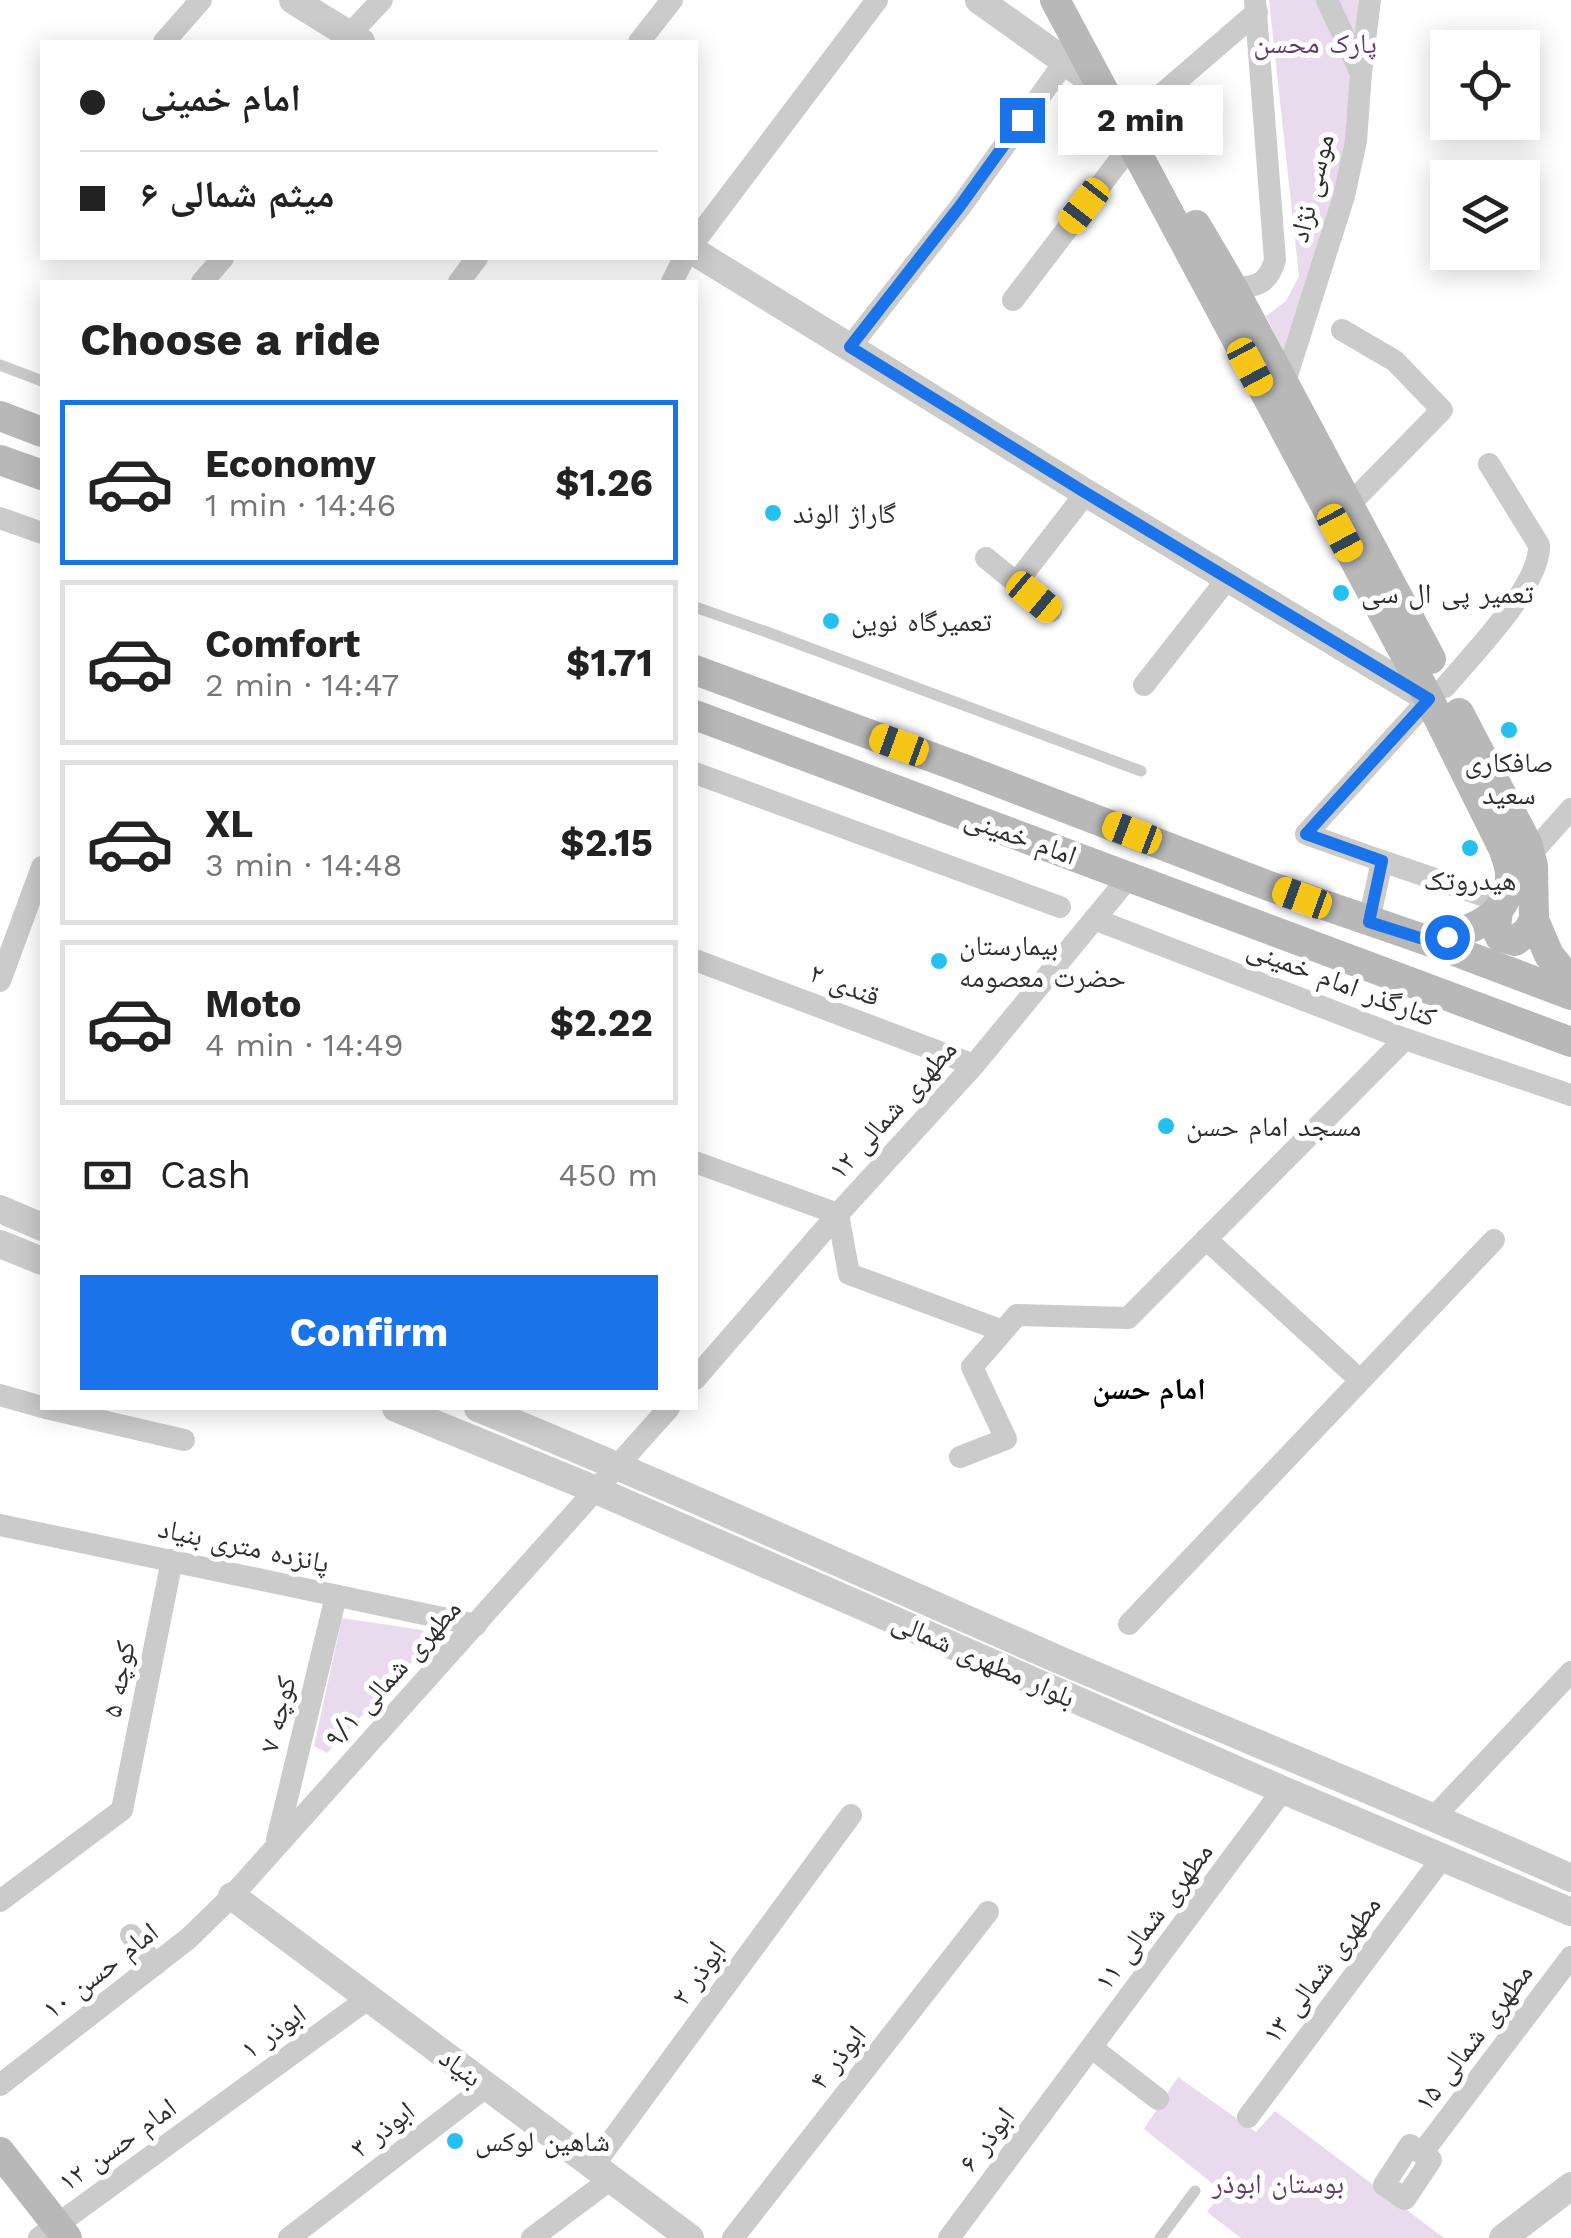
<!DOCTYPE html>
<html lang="en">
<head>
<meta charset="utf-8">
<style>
  body { margin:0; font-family:"Work Sans","Noto Naskh Arabic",sans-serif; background:#f2f2f2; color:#222; height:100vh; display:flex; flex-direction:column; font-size:38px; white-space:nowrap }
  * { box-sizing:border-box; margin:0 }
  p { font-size:32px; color:#767676 }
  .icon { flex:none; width:55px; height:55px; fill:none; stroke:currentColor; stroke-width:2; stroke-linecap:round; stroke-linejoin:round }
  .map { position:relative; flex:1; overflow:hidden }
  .details { position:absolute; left:40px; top:280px; width:658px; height:1130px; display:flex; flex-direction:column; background:#fff; border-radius:0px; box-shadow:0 5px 25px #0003 }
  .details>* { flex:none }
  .guide { position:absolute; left:40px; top:40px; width:658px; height:220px; border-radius:0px; box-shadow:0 5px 25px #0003; display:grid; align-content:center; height:220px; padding:0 40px; background:#fff }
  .tools { position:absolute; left:1430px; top:30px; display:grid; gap:20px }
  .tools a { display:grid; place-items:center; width:110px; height:110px; border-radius:0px; background:#fff; box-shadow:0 5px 25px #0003; font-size:50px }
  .end { position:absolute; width:45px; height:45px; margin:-22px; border:12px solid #1a73e8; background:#fff; box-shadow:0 0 0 5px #fff }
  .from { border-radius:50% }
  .bubble { position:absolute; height:70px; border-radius:0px; background:#fff; box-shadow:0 5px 25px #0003; font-size:32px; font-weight:700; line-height:70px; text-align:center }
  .car { position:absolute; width:30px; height:60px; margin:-30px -15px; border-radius:12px; box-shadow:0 0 8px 2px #0007; background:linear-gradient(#f5c518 24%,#345 0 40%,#f5c518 0 76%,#345 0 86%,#f5c518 0) }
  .guide b { display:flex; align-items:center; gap:35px; height:95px; font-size:38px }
  .guide b+b { border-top:2px solid #e0e0e0 }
  .guide i { width:25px; height:25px; background:#222 }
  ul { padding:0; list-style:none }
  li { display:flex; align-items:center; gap:30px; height:165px; margin:0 20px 15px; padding:0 20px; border:5px solid #e0e0e0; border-radius:0px }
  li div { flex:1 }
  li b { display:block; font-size:38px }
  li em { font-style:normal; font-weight:700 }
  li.current { border-color:#1a73e8 }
  li>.icon { width:90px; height:90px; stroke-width:1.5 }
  h2 { padding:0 40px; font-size:45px; line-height:120px }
  .pay { display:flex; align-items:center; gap:25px; height:110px; padding:0 40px; font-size:38px }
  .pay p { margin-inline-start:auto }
  .action { display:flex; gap:20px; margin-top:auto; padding:20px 40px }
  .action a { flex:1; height:115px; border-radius:0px; background:#1a73e8; color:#fff; font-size:40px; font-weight:700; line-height:115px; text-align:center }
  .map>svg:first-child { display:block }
  .green { fill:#e9dbed }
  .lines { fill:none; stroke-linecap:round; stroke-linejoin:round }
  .service { stroke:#cbcbcb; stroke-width:11 }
  .minor { stroke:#cbcbcb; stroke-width:22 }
  .tertiary { stroke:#cbcbcb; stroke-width:28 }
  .secondary { stroke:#b8b8b8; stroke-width:30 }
  .route { stroke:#1a73e8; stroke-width:12 }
  .poi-dot { fill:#25c0f0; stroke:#fff; stroke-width:4 }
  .labels { text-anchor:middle; stroke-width:10; stroke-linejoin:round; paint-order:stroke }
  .park-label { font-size:28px; fill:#65396d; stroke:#fff }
  .street-label { font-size:28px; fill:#2e2e2e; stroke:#fff }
  .poi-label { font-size:28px; fill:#2e2e2e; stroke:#fff; text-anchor:start }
  .neighbourhood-label { font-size:30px; font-weight:bold; fill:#000; stroke:#fff }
</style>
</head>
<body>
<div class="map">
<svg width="1571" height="2238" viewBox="0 0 1571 2238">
  <rect width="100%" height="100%" fill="#fff"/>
  <g class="green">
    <polygon points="1269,0 1362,0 1343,179 1287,358 1266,316 1286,301 1299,276"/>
    <polygon points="342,1618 422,1630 432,1640 327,1753 314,1746"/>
    <polygon points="1178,2077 1256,2132 1275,2111 1444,2238 1241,2238 1207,2212 1222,2191 1144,2129"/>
  </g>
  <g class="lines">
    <g class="service">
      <polyline points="0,365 42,381"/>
      <polyline points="695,607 764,631 1141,771"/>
      <polyline points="1160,2238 1195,2191"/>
    </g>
    <g class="minor">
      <polyline points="1327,0 1361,73"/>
      <polyline points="349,35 382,0"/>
      <polyline points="164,42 201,0"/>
      <polyline points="639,42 672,0"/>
      <polyline points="1134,118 1257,12"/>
      <polyline points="695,241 877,0"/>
      <polyline points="202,282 223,258"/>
      <polyline points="459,282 477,258"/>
      <polyline points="672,282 684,258"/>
      <path d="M1233 288C1257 287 1268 284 1275 260L1255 0"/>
      <polyline points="1013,300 1132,144"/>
      <polyline points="1342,330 1395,361 1442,410 1349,505"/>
      <polyline points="850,347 961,206 1064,63"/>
      <polyline points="1284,385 1344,196 1356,141 1361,73 1370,0"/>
      <polyline points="0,518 42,533"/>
      <polyline points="986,558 1051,611"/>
      <polyline points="1017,582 1086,493"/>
      <polyline points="1144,685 1228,578"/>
      <path d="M1445 687C1472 655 1541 585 1539 545L1489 464"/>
      <polyline points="695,773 1060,907"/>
      <polyline points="1530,855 1571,809"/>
      <polyline points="1382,861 1482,895"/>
      <polyline points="1094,919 1405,1039 1571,1095"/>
      <polyline points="1369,921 1382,861 1306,834 1429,699"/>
      <polyline points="695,960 974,1065"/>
      <polyline points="0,981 42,867"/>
      <polyline points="695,1162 838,1214 849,1274 1003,1331"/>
      <polyline points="1206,1239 1360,1380"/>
      <polyline points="695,1379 838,1214 974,1065 1130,876"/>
      <polyline points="0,1395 42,1407"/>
      <polyline points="46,1408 184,1440"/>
      <polyline points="960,1457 1006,1439 972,1367 1017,1315 1128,1318 1405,1039"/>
      <polyline points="0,1525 476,1625"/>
      <polyline points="1129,1624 1494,1240"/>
      <polyline points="1435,1816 1571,1672"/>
      <polyline points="277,1840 336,1596"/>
      <polyline points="0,1901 122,1810 172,1560"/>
      <polyline points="131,1935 155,1965"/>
      <polyline points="1092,2048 1158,2099"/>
      <polyline points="0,2085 189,1938 232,1896 669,1408"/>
      <polyline points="1248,2117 1443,1857"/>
      <polygon points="1410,2145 1431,2160 1405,2199 1384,2185"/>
      <polyline points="1422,2153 1571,1957"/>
      <polyline points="593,2166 851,1815"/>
      <polyline points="39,2238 369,1998"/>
      <polyline points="289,2238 487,2086"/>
      <polyline points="532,2238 611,2179"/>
      <polyline points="733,2238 988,1912"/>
      <polyline points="949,2238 1283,1790"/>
    </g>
    <g class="tertiary">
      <polyline points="293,0 361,42"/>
      <polyline points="979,0 1102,88"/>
      <polyline points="695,252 1086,493 1429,699"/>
      <polyline points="0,1209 42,1227"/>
      <polyline points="0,1244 42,1261"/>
      <polyline points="396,1408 596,1490 1283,1790 1571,1912"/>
      <path d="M478 1408C674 1488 867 1576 1062 1661 1232 1734 1403 1802 1571 1878"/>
      <polyline points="232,1896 690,2238"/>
      <polyline points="1503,2238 1571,2186"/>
    </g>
    <g class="secondary">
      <path d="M1055 0 1429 699 1504 850C1506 858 1510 866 1510 874 1512 923 1458 936 1420 938"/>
      <polyline points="1196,225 1233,288 1431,659"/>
      <polyline points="0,416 42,432"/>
      <polyline points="0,460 42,475"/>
      <polyline points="695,670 964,769 1269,886 1420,938 1571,995"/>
      <polyline points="1459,713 1527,843 1533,866 1534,920 1549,955 1571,982"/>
      <polyline points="695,715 1571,1042"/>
      <polyline points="1498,910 1496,928 1500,937 1515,941 1527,932 1534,920"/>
      <polyline points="0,2152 67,2238"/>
    </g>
  </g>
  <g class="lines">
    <polyline class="route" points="1022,120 960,206 850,347 1086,493 1429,699 1306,834 1382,861 1369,922 1420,938 1447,937"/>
  </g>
  <g class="poi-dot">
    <circle cx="773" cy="513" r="10"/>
    <circle cx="1341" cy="593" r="10"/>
    <circle cx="831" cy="621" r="10"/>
    <circle cx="1509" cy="730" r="10"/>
    <circle cx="1470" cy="848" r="10"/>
    <circle cx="939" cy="961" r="10"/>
    <circle cx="1166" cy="1126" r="10"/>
    <circle cx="455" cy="2141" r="10"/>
  </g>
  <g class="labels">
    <g class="park-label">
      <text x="1315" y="53">پارک محسن</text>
      <text x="1278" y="2193">بوستان ابوذر</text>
    </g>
    <g class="street-label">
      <text transform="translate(1311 188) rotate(-76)" y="10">موسی نژاد</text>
      <text transform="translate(1021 836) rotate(20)" y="10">امام خمینی</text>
      <text transform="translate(1342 982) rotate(21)" y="10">کنارگذر امام خمینی</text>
      <text transform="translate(845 984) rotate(21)" y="10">قندی ۲</text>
      <text transform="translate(892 1109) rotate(-48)" y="10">مطهری شمالی ۱۲</text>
      <text transform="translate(244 1545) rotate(12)" y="10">پانزده متری بنیاد</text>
      <text transform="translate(984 1659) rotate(24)" y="10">بلوار مطهری شمالی</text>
      <text transform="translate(392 1673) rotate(-48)" y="10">مطهری شمالی ۹/۱</text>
      <text transform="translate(118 1679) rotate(-79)" y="10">کوچه ۵</text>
      <text transform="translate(277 1714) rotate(-76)" y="10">کوچه ۷</text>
      <text transform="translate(1153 1916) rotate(-53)" y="10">مطهری شمالی ۱۱</text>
      <text transform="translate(1321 1969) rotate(-53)" y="10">مطهری شمالی ۱۳</text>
      <text transform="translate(100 1970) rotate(-38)" y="10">امام حسن ۱۰</text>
      <text transform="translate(698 1973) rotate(-54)" y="10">ابوذر ۲</text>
      <text transform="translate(273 2031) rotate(-36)" y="10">ابوذر ۱</text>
      <text transform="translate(1473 2037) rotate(-53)" y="10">مطهری شمالی ۱۵</text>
      <text transform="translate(837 2057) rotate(-52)" y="10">ابوذر ۴</text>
      <text transform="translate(461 2067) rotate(37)" y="10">بنیاد</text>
      <text transform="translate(382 2129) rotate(-38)" y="10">ابوذر ۳</text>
      <text transform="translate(986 2139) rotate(-53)" y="10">ابوذر ۶</text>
      <text transform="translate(117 2144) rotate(-36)" y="10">امام حسن ۱۲</text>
    </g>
    <g class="poi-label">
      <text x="793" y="523">گاراژ الوند</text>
      <text x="1361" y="603">تعمیر پی ال سی</text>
      <text x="851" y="631">تعمیرگاه نوین</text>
      <text x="1509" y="772" text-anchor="middle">صافکاری<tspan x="1509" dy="32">سعید</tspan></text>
      <text x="1470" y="890" text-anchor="middle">هیدروتک</text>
      <text x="959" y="955">بیمارستان<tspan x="959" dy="32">حضرت معصومه</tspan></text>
      <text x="1186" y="1136">مسجد امام حسن</text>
      <text x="475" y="2151">شاهین لوکس</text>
    </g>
    <g class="neighbourhood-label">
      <text x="1149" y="1399">امام حسن</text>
    </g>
  </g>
</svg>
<div class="tools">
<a><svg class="icon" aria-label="locate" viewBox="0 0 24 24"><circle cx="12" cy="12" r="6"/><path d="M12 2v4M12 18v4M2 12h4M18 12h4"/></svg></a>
<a><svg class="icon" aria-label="layers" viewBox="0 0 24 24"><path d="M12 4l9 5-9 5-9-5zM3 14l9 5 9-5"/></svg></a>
</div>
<i class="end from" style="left:1447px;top:937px"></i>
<i class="end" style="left:1022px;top:120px"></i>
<div class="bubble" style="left:1058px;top:85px;width:165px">2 min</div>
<i class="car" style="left:1084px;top:206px;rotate:218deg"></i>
<i class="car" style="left:1250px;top:367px;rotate:152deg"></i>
<i class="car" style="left:1340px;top:533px;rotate:152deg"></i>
<i class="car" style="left:1034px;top:597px;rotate:130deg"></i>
<i class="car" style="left:899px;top:745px;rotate:290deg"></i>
<i class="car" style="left:1132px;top:833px;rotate:291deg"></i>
<i class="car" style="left:1302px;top:898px;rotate:290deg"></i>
<div class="guide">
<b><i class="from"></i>امام خمینی</b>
<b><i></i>میثم شمالی ۶</b>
</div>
<section class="details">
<h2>Choose a ride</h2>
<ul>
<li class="current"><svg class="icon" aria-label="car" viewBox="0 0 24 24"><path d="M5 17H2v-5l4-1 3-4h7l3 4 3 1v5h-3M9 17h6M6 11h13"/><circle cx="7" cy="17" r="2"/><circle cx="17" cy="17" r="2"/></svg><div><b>Economy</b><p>1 min · 14:46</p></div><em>$1.26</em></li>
<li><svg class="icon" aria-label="car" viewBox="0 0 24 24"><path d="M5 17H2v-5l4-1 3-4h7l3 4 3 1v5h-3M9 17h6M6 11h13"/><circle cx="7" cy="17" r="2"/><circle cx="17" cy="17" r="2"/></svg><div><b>Comfort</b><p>2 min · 14:47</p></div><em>$1.71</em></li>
<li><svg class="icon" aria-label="car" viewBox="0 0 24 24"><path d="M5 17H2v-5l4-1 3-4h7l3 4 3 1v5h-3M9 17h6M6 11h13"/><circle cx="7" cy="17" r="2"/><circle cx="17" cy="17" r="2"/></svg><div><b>XL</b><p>3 min · 14:48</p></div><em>$2.15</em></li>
<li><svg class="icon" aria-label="car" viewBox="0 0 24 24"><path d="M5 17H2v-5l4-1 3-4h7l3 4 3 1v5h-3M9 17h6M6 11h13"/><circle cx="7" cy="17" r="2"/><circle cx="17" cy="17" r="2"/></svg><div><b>Moto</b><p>4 min · 14:49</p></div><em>$2.22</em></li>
</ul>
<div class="pay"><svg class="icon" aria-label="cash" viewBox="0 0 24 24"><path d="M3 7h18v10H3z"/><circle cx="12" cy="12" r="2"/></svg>Cash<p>450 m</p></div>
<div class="action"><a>Confirm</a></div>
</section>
</div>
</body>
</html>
